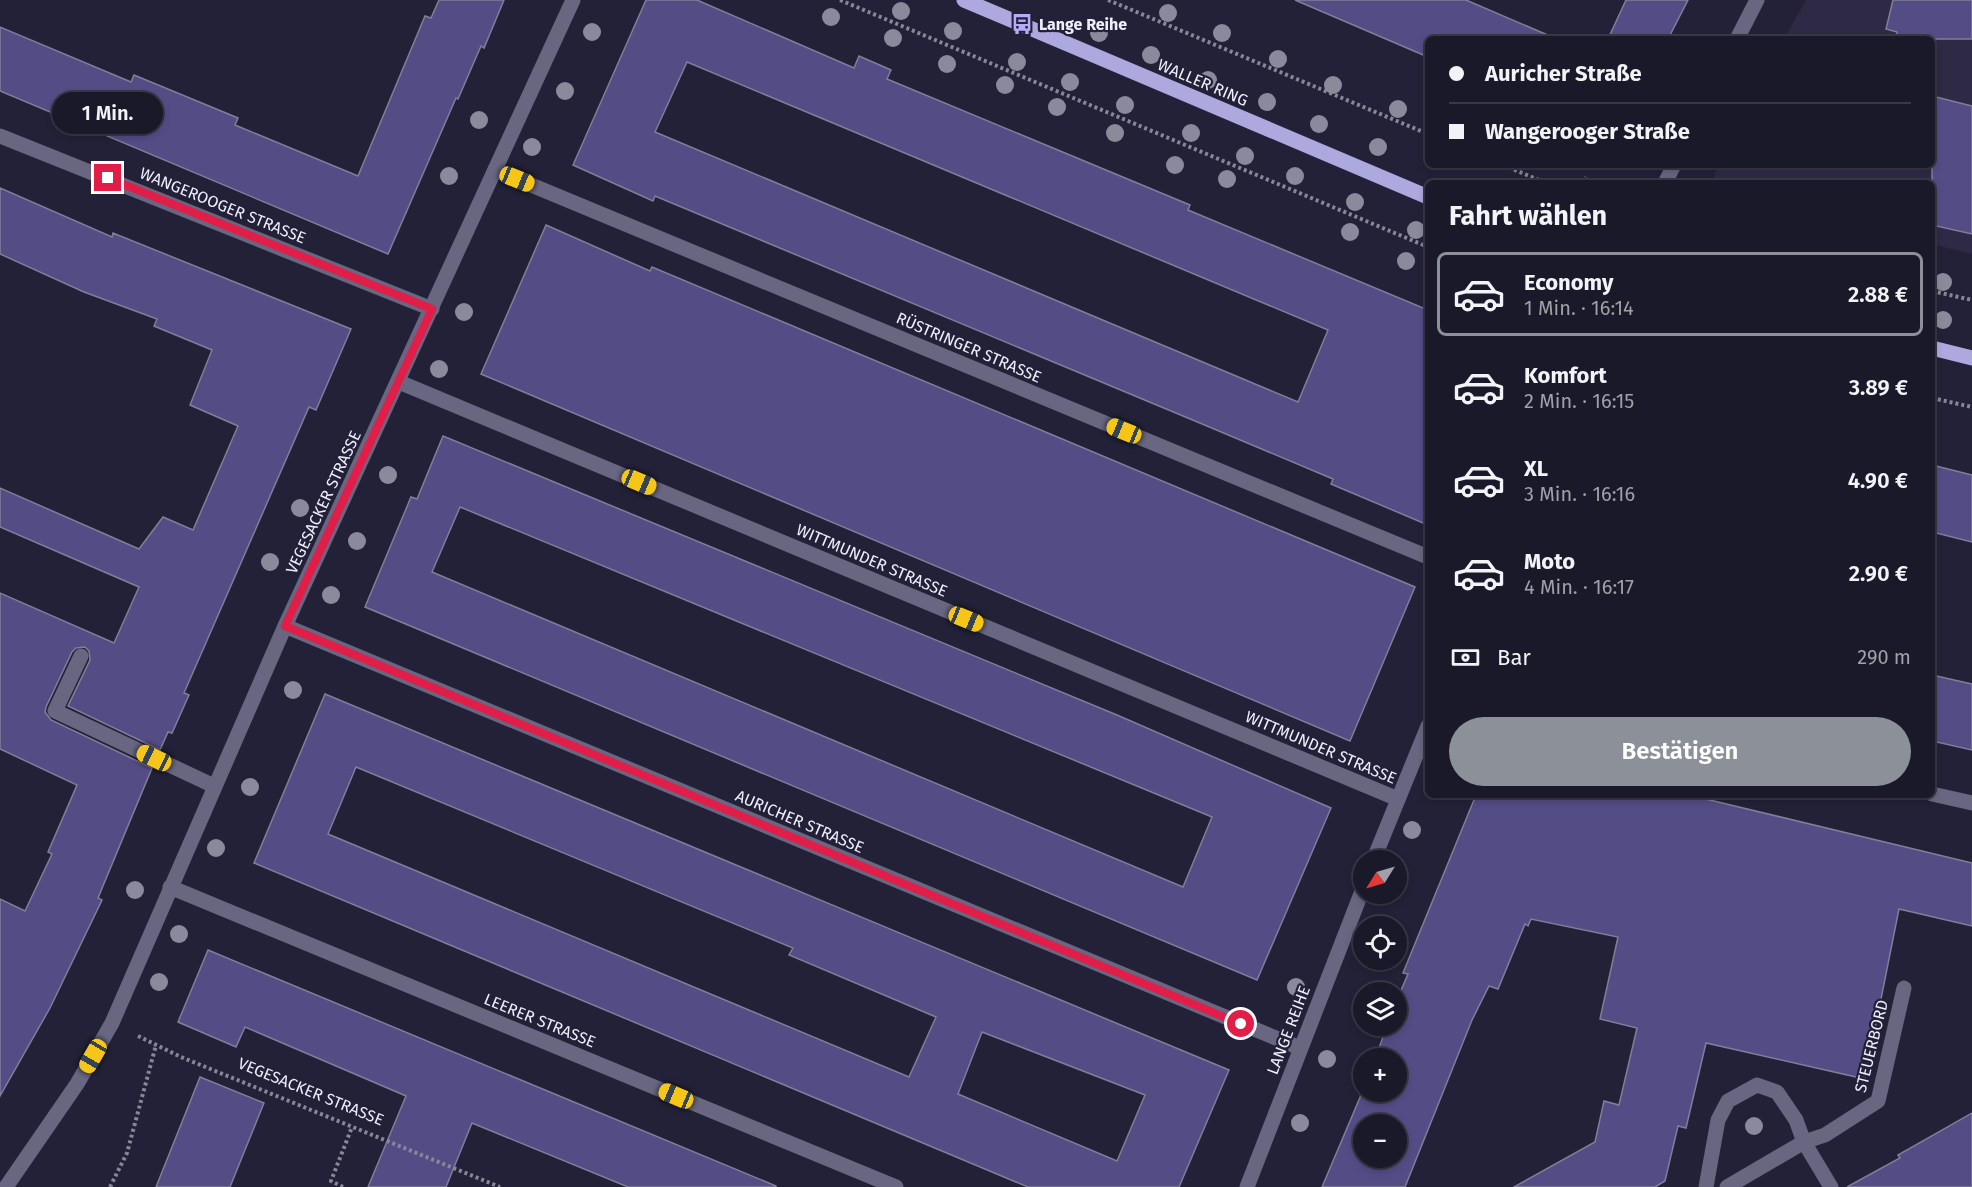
<!DOCTYPE html>
<html lang="de">
<head>
<meta charset="utf-8">
<style>
  body { margin:0; font-family:"Fira Sans",sans-serif; background:#232231; color:#f1f3f6; height:100vh; display:flex; flex-direction:column; font-size:22px; white-space:nowrap }
  * { box-sizing:border-box; margin:0 }
  p { font-size:20px; color:#9fa0a8 }
  .icon { flex:none; width:33px; height:33px; fill:none; stroke:currentColor; stroke-width:2; stroke-linecap:round; stroke-linejoin:round }
  .map { position:relative; flex:1; overflow:hidden }
  .side { position:absolute; left:1425px; top:180px; width:510px; height:618px; display:flex; flex-direction:column; background:#1a1929; border-radius:9px; box-shadow:0 3px 9px #0003,0 0 0 2px #383846 }
  .side>* { flex:none }
  .top-card { position:absolute; left:1425px; top:36px; width:510px; height:132px; border-radius:9px; box-shadow:0 3px 9px #0003,0 0 0 2px #383846; display:grid; align-content:center; height:132px; padding:0 24px; background:#1a1929 }
  .needle { width:39px; rotate:233deg }
  .controls { position:absolute; left:1353px; top:850px; display:grid; gap:12px }
  .controls a { display:grid; place-items:center; width:54px; height:54px; border-radius:50%; background:#1a1929; box-shadow:0 3px 9px #0003,0 0 0 2px #383846; font-size:30px }
  .end { position:absolute; width:27px; height:27px; margin:-14px; border:8px solid #e11d48; background:#fff; box-shadow:0 0 0 3px #fff }
  .from { border-radius:50% }
  .bubble { position:absolute; height:42px; border-radius:21px; background:#1a1929; box-shadow:0 3px 9px #0003,0 0 0 2px #383846; font-size:20px; font-weight:600; line-height:42px; text-align:center }
  .car { position:absolute; width:18px; height:36px; margin:-18px -9px; border-radius:8px; box-shadow:0 0 4px 2px #0007; background:linear-gradient(#f5c518 24%,#345 0 40%,#f5c518 0 76%,#345 0 86%,#f5c518 0) }
  .top-card b { display:flex; align-items:center; gap:21px; height:57px; font-size:22px }
  .top-card b+b { border-top:2px solid #383846 }
  .top-card i { width:15px; height:15px; background:#f1f3f6 }
  ul { padding:0; list-style:none }
  li { display:flex; align-items:center; gap:18px; height:84px; margin:0 12px 9px; padding:0 12px; border:3px solid transparent; border-radius:9px }
  li div { flex:1 }
  li b { display:block; font-size:22px }
  li em { font-style:normal; font-weight:600 }
  li.active { border-color:#8c9099 }
  li>.icon { width:54px; height:54px; stroke-width:1.5 }
  h2 { padding:0 24px; font-size:27px; line-height:72px }
  .pay { display:flex; align-items:center; gap:15px; height:66px; padding:0 24px; font-size:22px }
  .pay p { margin-inline-start:auto }
  .primary-button { display:flex; gap:12px; margin-top:auto; padding:12px 24px }
  .primary-button a { flex:1; height:69px; border-radius:36px; background:#8c9099; color:#fff; font-size:24px; font-weight:600; line-height:69px; text-align:center }
  .map>svg:first-child { display:block }
  .built { fill:#2e2a46 }
  .building { fill:#544c85; stroke:#807e99; stroke-width:1.5; fill-rule:evenodd }
  .lines { fill:none; stroke-linecap:round; stroke-linejoin:round }
  .path { stroke:#888699; stroke-width:4; stroke-dasharray:3 3; stroke-linecap:butt }
  .minor { stroke:#686680; stroke-width:15 }
  .major { stroke:#ada8de; stroke-width:15 }
  .tree { fill:#8b8a9d }
  .route { stroke:#e11d48; stroke-width:8 }
  .labels { text-anchor:middle; stroke-width:4.5; stroke-linejoin:round; paint-order:stroke }
  .poi-label { font-size:16px; font-weight:bold; fill:#efeefe; stroke:#232137; text-anchor:start }
  .street-label { font-size:16px; fill:#efeefe; stroke:#232137 }
</style>
</head>
<body>
<div class="map">
<svg width="1972" height="1187" viewBox="0 0 1972 1187">
  <rect width="100%" height="100%" fill="#232137"/>
  <polygon class="built" points="1806,0 1972,0 1972,254 1932,244 1932,183 1713,183 1717,165 1932,165 1932,39 1784,39"/>
  <g class="building">
    <polygon points="439,0 504,0 484,48 481,46 458,99 456,98 388,254 0,91 0,27 131,82 134,75 238,118 235,125 358,176 425,16 431,18"/>
    <path d="M646 0H697L854 68 859 56 891 70 887 79 1190 205 1188 210 1428 310V525L1331 484 1333 479 1207 426 655 196 653 201 573 165ZM687 62 1328 330 1298 402 655 132Z"/>
    <polygon points="1295,0 1466,0 1557,39 1428,39 1428,57"/>
    <polygon points="1626,0 1688,0 1668,39 1608,39"/>
    <polygon points="1893,0 1972,0 1972,39 1896,39 1897,32 1886,29"/>
    <polygon points="1932,96 1972,106 1972,234 1932,225"/>
    <polygon points="0,188 112,237 113,233 351,329 316,410 309,407 184,693 189,695 172,733 168,732 160,750 68,706 90,660 89,651 85,647 76,648 72,652 46,707 45,712 51,720 152,768 98,898 102,900 50,1008 0,1096 0,899 25,911 52,854 48,852 77,785 0,749 0,593 114,643 139,587 0,527 0,488 139,549 163,517 193,530 238,426 190,405 212,350 154,326 157,319 84,292 0,254"/>
    <polygon points="546,225 650,271 652,267 1415,587 1350,741 481,374"/>
    <path d="M443 436 1117 715 1331 808 1257 980 365 607 411 497 417 499ZM460 507 1212 817 1183 887 432 572Z"/>
    <polygon points="1932,465 1972,475 1972,542 1932,532"/>
    <polygon points="1932,675 1972,684 1972,750 1932,741"/>
    <path d="M325 694 1229 1070 1179 1187H1028L254 863ZM356 767 793 948 789 955 936 1017 909 1077 328 834ZM982 1032 1145 1095 1117 1161 958 1094Z"/>
    <path d="M1476 795H1689L1972 863V926L1899 909 1865 1079 1706 1043 1686 1128 1678 1126 1665 1181 1655 1187H1514L1595 1142 1604 1101 1619 1105 1637 1028 1600 1019 1618 937 1531 919 1528 926 1525 924 1498 989 1489 986 1472 1020 1405 1187H1322L1364 1088V1092H1396V1059H1375L1387 1026H1396V1002L1408 974 1403 973ZM1364 1125H1396V1158H1364Z"/>
    <polygon points="208,950 776,1186 776,1187 628,1187 472,1123 446,1187 368,1187 406,1096 245,1027 236,1047 178,1022"/>
    <polygon points="200,1077 264,1103 230,1187 156,1187"/>
    <polygon points="1972,1113 1972,1187 1847,1187 1900,1158 1898,1155"/>
  </g>
  <g class="lines">
    <g class="path">
      <polyline points="840,0 1428,247"/>
      <polyline points="1108,0 1428,134"/>
      <polyline points="1503,165 1546,183"/>
      <polyline points="1584,183 1586,177"/>
      <polyline points="1932,291 1972,300"/>
      <polyline points="1932,398 1972,407"/>
      <polyline points="138,1036 181,1057 500,1187"/>
      <polyline points="110,1187 127,1153 156,1045"/>
      <polyline points="343,1187 331,1181 352,1127"/>
    </g>
    <g class="minor">
      <polyline points="1737,39 1757,0"/>
      <polyline points="0,136 432,309"/>
      <polyline points="495,170 1428,557"/>
      <polyline points="1665,183 1674,165"/>
      <polyline points="399,382 1398,799"/>
      <polyline points="285,626 1300,1048"/>
      <polyline points="81,656 55,711 214,786"/>
      <polyline points="1932,794 1972,803"/>
      <polyline points="1373,861 1428,726"/>
      <polyline points="170,887 896,1187"/>
      <polyline points="6,1187 77,1084 112,1023 285,626 573,0"/>
      <polyline points="1247,1187 1364,886"/>
      <polyline points="1706,1187 1718,1120 1728,1101 1757,1085 1777,1092 1796,1120 1804,1142 1831,1187"/>
      <polyline points="1727,1187 1804,1142 1825,1135 1878,1101 1904,988"/>
    </g>
    <g class="major">
      <polyline points="964,0 1428,197"/>
      <polyline points="1932,348 1972,358"/>
    </g>
  </g>
  <g class="tree">
    <circle cx="901" cy="11" r="9"/>
    <circle cx="1168" cy="13" r="9"/>
    <circle cx="831" cy="17" r="9"/>
    <circle cx="953" cy="31" r="9"/>
    <circle cx="592" cy="32" r="9"/>
    <circle cx="1099" cy="33" r="9"/>
    <circle cx="1222" cy="33" r="9"/>
    <circle cx="893" cy="38" r="9"/>
    <circle cx="1151" cy="55" r="9"/>
    <circle cx="1278" cy="59" r="9"/>
    <circle cx="1017" cy="62" r="9"/>
    <circle cx="947" cy="64" r="9"/>
    <circle cx="1208" cy="80" r="9"/>
    <circle cx="1070" cy="82" r="9"/>
    <circle cx="1005" cy="85" r="9"/>
    <circle cx="1333" cy="85" r="9"/>
    <circle cx="565" cy="91" r="9"/>
    <circle cx="1267" cy="102" r="9"/>
    <circle cx="1125" cy="105" r="9"/>
    <circle cx="1057" cy="107" r="9"/>
    <circle cx="1398" cy="109" r="9"/>
    <circle cx="479" cy="120" r="9"/>
    <circle cx="1319" cy="124" r="9"/>
    <circle cx="1115" cy="133" r="9"/>
    <circle cx="1191" cy="133" r="9"/>
    <circle cx="532" cy="147" r="9"/>
    <circle cx="1378" cy="147" r="9"/>
    <circle cx="1245" cy="156" r="9"/>
    <circle cx="1175" cy="165" r="9"/>
    <circle cx="449" cy="176" r="9"/>
    <circle cx="1295" cy="176" r="9"/>
    <circle cx="1227" cy="179" r="9"/>
    <circle cx="1355" cy="202" r="9"/>
    <circle cx="1416" cy="230" r="9"/>
    <circle cx="1350" cy="232" r="9"/>
    <circle cx="1406" cy="261" r="9"/>
    <circle cx="1943" cy="282" r="9"/>
    <circle cx="464" cy="312" r="9"/>
    <circle cx="1943" cy="320" r="9"/>
    <circle cx="439" cy="369" r="9"/>
    <circle cx="388" cy="475" r="9"/>
    <circle cx="300" cy="508" r="9"/>
    <circle cx="357" cy="541" r="9"/>
    <circle cx="270" cy="562" r="9"/>
    <circle cx="331" cy="595" r="9"/>
    <circle cx="293" cy="690" r="9"/>
    <circle cx="250" cy="787" r="9"/>
    <circle cx="1412" cy="830" r="9"/>
    <circle cx="216" cy="848" r="9"/>
    <circle cx="135" cy="890" r="9"/>
    <circle cx="179" cy="934" r="9"/>
    <circle cx="159" cy="982" r="9"/>
    <circle cx="1296" cy="987" r="9"/>
    <circle cx="1327" cy="1059" r="9"/>
    <circle cx="1300" cy="1123" r="9"/>
    <circle cx="1754" cy="1126" r="9"/>
  </g>
  <g class="lines">
    <polyline class="route" points="108,178 432,309 285,626 1241,1024"/>
  </g>
  <defs>
    <symbol id="bus-bare" viewBox="-9 -9 18 18"><path d="M-5-6H5V4H4V6H2V4H-2V6H-4V4H-5ZM-3.5-4V0h7V-4ZM-3.5 1.2v1.5H-2V1.2ZM2 1.2v1.5H3.5V1.2Z" fill="#b5acf9" stroke="#232137" stroke-width="2.5" paint-order="stroke"/></symbol>
  </defs>
  <g fill-rule="evenodd">
    <use href="#bus-bare" x="1007" y="9" width="30" height="30"/>
  </g>
  <g class="labels">
    <g class="poi-label">
      <text x="1039" y="30">Lange Reihe</text>
    </g>
    <g class="street-label">
      <text transform="translate(1203 82) rotate(23)" y="6">WALLER RING</text>
      <text transform="translate(223 205) rotate(22)" y="6">WANGEROOGER STRASSE</text>
      <text transform="translate(969 347) rotate(23)" y="6">RÜSTRINGER STRASSE</text>
      <text transform="translate(323 502) rotate(-65)" y="6">VEGESACKER STRASSE</text>
      <text transform="translate(872 560) rotate(23)" y="6">WITTMUNDER STRASSE</text>
      <text transform="translate(1321 747) rotate(23)" y="6">WITTMUNDER STRASSE</text>
      <text transform="translate(800 821) rotate(23)" y="6">AURICHER STRASSE</text>
      <text transform="translate(540 1020) rotate(22)" y="6">LEERER STRASSE</text>
      <text transform="translate(1288 1030) rotate(-69)" y="6">LANGE REIHE</text>
      <text transform="translate(1871 1046) rotate(-76)" y="6">STEUERBORD</text>
      <text transform="translate(311 1091) rotate(22)" y="6">VEGESACKER STRASSE</text>
    </g>
  </g>
</svg>
<div class="controls">
<a><svg class="needle" viewBox="-14 -14 28 28"><path d="M0-13l5 13h-10z" fill="#e53935"/><path d="M0 13l5-13h-10z" fill="#9fa0a8"/></svg></a>
<a><svg class="icon" aria-label="locate" viewBox="0 0 24 24"><circle cx="12" cy="12" r="6"/><path d="M12 2v4M12 18v4M2 12h4M18 12h4"/></svg></a>
<a><svg class="icon" aria-label="layers" viewBox="0 0 24 24"><path d="M12 4l9 5-9 5-9-5zM3 14l9 5 9-5"/></svg></a>
<a>+</a>
<a>−</a>
</div>
<i class="end from" style="left:1241px;top:1024px"></i>
<i class="end" style="left:108px;top:178px"></i>
<div class="bubble" style="left:52px;top:92px;width:111px">1 Min.</div>
<i class="car" style="left:517px;top:179px;rotate:112deg"></i>
<i class="car" style="left:1124px;top:431px;rotate:292deg"></i>
<i class="car" style="left:639px;top:482px;rotate:113deg"></i>
<i class="car" style="left:966px;top:619px;rotate:112deg"></i>
<i class="car" style="left:154px;top:758px;rotate:295deg"></i>
<i class="car" style="left:93px;top:1056px;rotate:210deg"></i>
<i class="car" style="left:676px;top:1096px;rotate:293deg"></i>
<div class="top-card">
<b><i class="from"></i>Auricher Straße</b>
<b><i></i>Wangerooger Straße</b>
</div>
<section class="side">
<h2>Fahrt wählen</h2>
<ul>
<li class="active"><svg class="icon" aria-label="car" viewBox="0 0 24 24"><path d="M5 17H2v-5l4-1 3-4h7l3 4 3 1v5h-3M9 17h6M6 11h13"/><circle cx="7" cy="17" r="2"/><circle cx="17" cy="17" r="2"/></svg><div><b>Economy</b><p>1 Min. · 16:14</p></div><em>2.88 €</em></li>
<li><svg class="icon" aria-label="car" viewBox="0 0 24 24"><path d="M5 17H2v-5l4-1 3-4h7l3 4 3 1v5h-3M9 17h6M6 11h13"/><circle cx="7" cy="17" r="2"/><circle cx="17" cy="17" r="2"/></svg><div><b>Komfort</b><p>2 Min. · 16:15</p></div><em>3.89 €</em></li>
<li><svg class="icon" aria-label="car" viewBox="0 0 24 24"><path d="M5 17H2v-5l4-1 3-4h7l3 4 3 1v5h-3M9 17h6M6 11h13"/><circle cx="7" cy="17" r="2"/><circle cx="17" cy="17" r="2"/></svg><div><b>XL</b><p>3 Min. · 16:16</p></div><em>4.90 €</em></li>
<li><svg class="icon" aria-label="car" viewBox="0 0 24 24"><path d="M5 17H2v-5l4-1 3-4h7l3 4 3 1v5h-3M9 17h6M6 11h13"/><circle cx="7" cy="17" r="2"/><circle cx="17" cy="17" r="2"/></svg><div><b>Moto</b><p>4 Min. · 16:17</p></div><em>2.90 €</em></li>
</ul>
<div class="pay"><svg class="icon" aria-label="cash" viewBox="0 0 24 24"><path d="M3 7h18v10H3z"/><circle cx="12" cy="12" r="2"/></svg>Bar<p>290 m</p></div>
<div class="primary-button"><a>Bestätigen</a></div>
</section>
</div>
</body>
</html>
